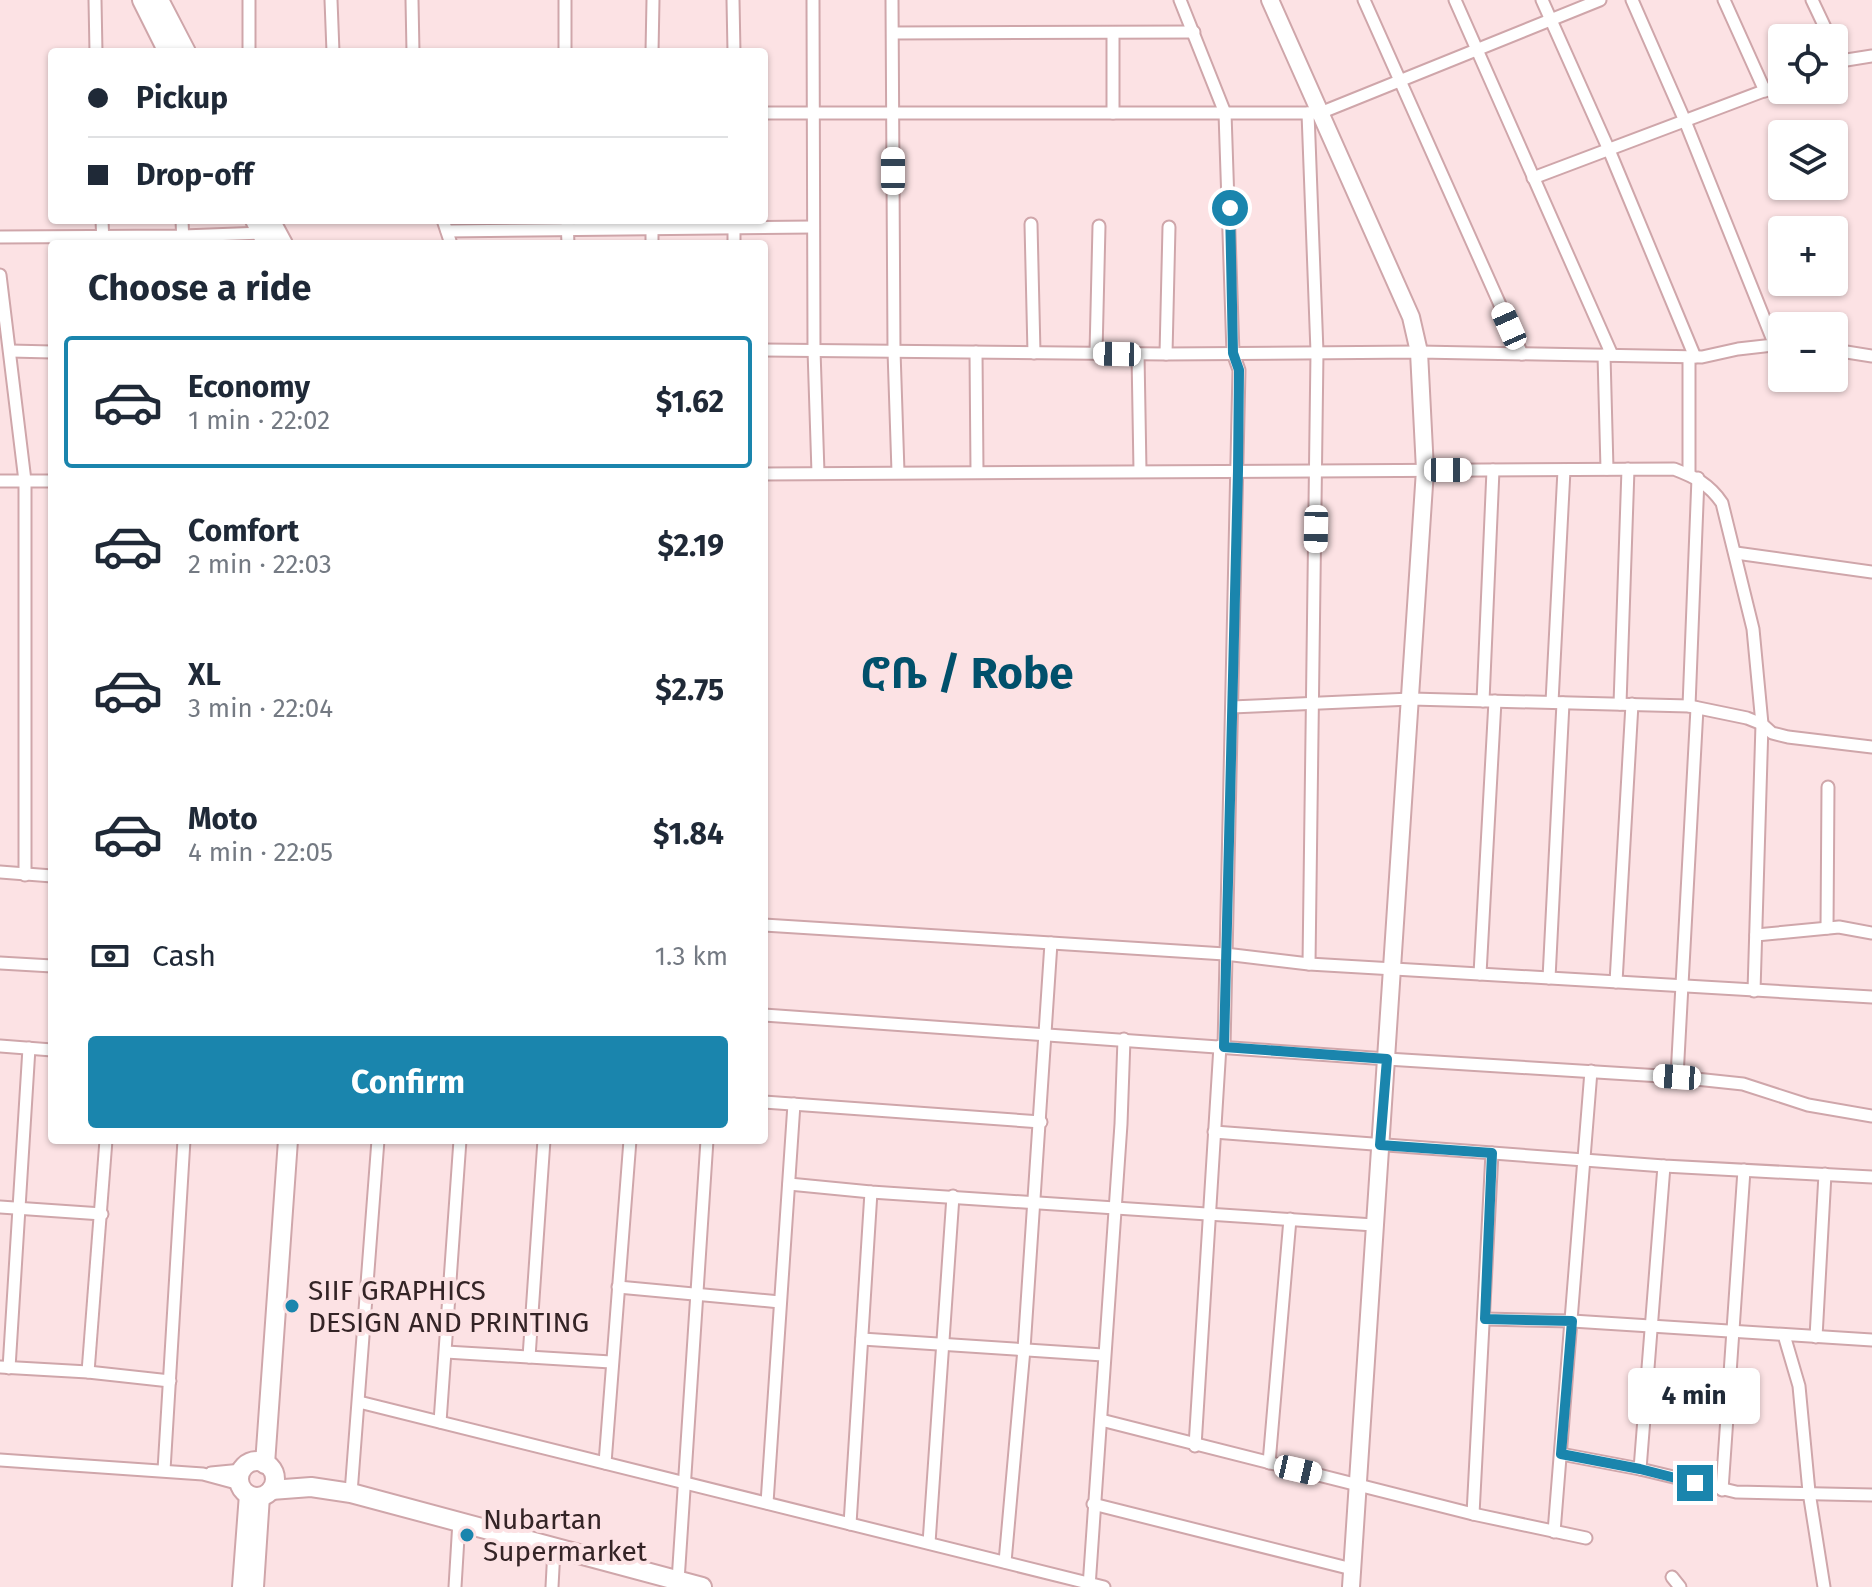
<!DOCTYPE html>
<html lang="en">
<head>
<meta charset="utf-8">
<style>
  body { margin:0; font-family:"Fira Sans","Noto Sans Ethiopic",sans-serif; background:#f2f2f3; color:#1f2937; height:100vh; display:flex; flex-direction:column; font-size:30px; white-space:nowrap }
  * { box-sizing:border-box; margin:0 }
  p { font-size:26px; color:#747a83 }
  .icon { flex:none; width:44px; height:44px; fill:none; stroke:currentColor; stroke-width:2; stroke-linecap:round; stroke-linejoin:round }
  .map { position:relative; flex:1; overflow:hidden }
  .drawer { position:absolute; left:48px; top:240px; width:720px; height:904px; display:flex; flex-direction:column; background:#fff; border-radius:8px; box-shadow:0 2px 6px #0004 }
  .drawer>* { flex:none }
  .hud { position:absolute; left:48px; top:48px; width:720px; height:176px; border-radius:8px; box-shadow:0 2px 6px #0004; display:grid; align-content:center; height:176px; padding:0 40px; background:#fff }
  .buttons { position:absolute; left:1768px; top:24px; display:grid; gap:16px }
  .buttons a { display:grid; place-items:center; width:80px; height:80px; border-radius:8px; background:#fff; box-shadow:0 2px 6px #0004; font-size:40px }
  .end { position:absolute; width:36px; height:36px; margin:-18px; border:10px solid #1a85ad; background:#fff; box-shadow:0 0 0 4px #fff }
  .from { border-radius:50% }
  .bubble { position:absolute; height:56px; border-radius:8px; background:#fff; box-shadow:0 2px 6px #0004; font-size:26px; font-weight:700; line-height:56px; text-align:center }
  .car { position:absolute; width:24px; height:48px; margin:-24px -12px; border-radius:10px; box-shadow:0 0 6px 2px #0007; background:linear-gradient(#fff 24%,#345 0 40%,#fff 0 76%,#345 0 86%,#fff 0) }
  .hud b { display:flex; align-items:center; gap:28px; height:76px; font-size:30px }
  .hud b+b { border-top:2px solid #e0e1e3 }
  .hud i { width:20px; height:20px; background:#1f2937 }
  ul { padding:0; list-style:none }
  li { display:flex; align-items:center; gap:24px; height:132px; margin:0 16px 12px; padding:0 24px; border:4px solid transparent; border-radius:8px }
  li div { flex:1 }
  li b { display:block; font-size:30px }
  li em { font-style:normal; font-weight:700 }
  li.on { border-color:#1a85ad }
  li>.icon { width:72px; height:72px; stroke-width:1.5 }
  h2 { padding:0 40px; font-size:36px; line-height:96px }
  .pay { display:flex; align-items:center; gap:20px; height:88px; padding:0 40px; font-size:30px }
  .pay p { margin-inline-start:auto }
  .button { display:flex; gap:16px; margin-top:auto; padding:16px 40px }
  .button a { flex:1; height:92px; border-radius:8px; background:#1a85ad; color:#fff; font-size:32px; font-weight:700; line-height:92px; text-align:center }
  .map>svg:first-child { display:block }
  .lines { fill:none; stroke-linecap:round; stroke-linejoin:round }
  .street-casing { stroke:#cfa6aa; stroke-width:15 }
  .secondary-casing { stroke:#cfa6aa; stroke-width:20 }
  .primary-casing { stroke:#cfa6aa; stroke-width:22 }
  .street { stroke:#fff; stroke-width:11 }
  .secondary { stroke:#fff; stroke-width:16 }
  .primary { stroke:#fff; stroke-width:18 }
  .route { stroke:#1a85ad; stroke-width:10 }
  .poi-dot { fill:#1a85ad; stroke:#fce2e4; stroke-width:3 }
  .labels { text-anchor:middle; stroke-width:8; stroke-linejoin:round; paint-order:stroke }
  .poi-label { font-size:28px; fill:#342426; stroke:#fce2e4; text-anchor:start }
  .town-label { font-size:44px; font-weight:bold; fill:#01506b; stroke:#fce2e4 }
</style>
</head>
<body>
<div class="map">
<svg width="1872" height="1587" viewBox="0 0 1872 1587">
  <rect width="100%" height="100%" fill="#fce2e4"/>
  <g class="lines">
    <defs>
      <g id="street">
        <polyline points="95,0 96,52"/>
        <polyline points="249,0 249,52"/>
        <polyline points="331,0 333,52"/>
        <polyline points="412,0 413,52"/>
        <polyline points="565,0 565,52"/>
        <polyline points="733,0 734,52"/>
        <polyline points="813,0 814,350 818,473"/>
        <polyline points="892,0 894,351 898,472"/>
        <polyline points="1180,0 1225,113 1233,353 1239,370 1224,1047"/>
        <polyline points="1364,0 1522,354"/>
        <polyline points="1455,0 1612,355"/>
        <polyline points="1542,0 1609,150 1695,357"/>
        <polyline points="1632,0 1685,121 1774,343"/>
        <polyline points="1724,0 1765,91"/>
        <polyline points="1812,0 1830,38"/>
        <polyline points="893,33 1194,32"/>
        <polyline points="1113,33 1113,113"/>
        <polyline points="1834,46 1841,61"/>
        <polyline points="652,52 653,0"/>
        <polyline points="1834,62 1872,56"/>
        <polyline points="764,113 1320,113 1600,0"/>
        <polyline points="1308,113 1317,352 1309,964"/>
        <polyline points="1533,178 1782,84"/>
        <polyline points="102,220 103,244"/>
        <polyline points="182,220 183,244"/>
        <polyline points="443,220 451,244"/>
        <polyline points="567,220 568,244"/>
        <polyline points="1031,224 1034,353"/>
        <polyline points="447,231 813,227"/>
        <polyline points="0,237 183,236 261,233"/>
        <polyline points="652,244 652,220"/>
        <polyline points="734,244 734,221"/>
        <polyline points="0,275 25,481 25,875"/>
        <polyline points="764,350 1166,354 1419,352 1702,357 1738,349 1782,344"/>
        <polyline points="1834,350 1872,356"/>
        <polyline points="10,351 52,352"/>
        <polyline points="976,352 977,472"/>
        <polyline points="1096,353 1099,226"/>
        <polyline points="1138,354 1140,471"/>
        <polyline points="1166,354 1169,227"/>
        <polyline points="1604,355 1607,469"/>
        <path d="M764 474 1674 469C1695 477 1709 484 1722 503L1753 629 1762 724 1754 991"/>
        <polyline points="1689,474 1689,357"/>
        <polyline points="0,481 52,481"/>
        <polyline points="1736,553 1872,572"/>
        <polyline points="1483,701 1493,470"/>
        <polyline points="1552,702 1564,470"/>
        <polyline points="1620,704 1628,469"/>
        <polyline points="1689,706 1698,478"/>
        <polyline points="1232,707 1411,699 1689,706 1747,718 1762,724 1772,733 1788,737 1872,747"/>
        <polyline points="0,872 52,876"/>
        <polyline points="764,925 1225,954 1309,964 1872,997"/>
        <polyline points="1827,928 1828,787"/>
        <polyline points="1756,935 1839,927 1872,933"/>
        <polyline points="0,963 52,966"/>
        <polyline points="1480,974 1495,701"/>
        <polyline points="1549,978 1563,703"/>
        <polyline points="1616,982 1632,704"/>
        <polyline points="764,1015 1387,1059 1677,1077 1743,1084 1808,1105 1872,1116"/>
        <polyline points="0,1046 52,1050"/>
        <polyline points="1677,1077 1697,708"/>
        <polyline points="764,1102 1041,1122"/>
        <polyline points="1214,1132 1664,1166 1872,1177"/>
        <polyline points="789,1184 871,1192 1374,1225"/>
        <polyline points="0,1207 102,1214"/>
        <polyline points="618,1287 780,1302"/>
        <polyline points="1485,1319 1572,1321 1872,1340"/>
        <polyline points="1784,1335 1799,1386 1809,1492 1824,1587"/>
        <polyline points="1816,1337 1825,1174"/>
        <polyline points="862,1339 1103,1355"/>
        <polyline points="446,1352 611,1362"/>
        <polyline points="529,1357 544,1140"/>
        <polyline points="0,1367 88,1372 170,1381"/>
        <polyline points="9,1368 29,1048"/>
        <polyline points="88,1372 106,1140"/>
        <polyline points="359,1402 1104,1587"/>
        <polyline points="1101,1420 1473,1514 1586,1538"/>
        <polyline points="440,1422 460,1140"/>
        <polyline points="1195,1446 1220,1046"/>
        <polyline points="1561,1454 1640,1469 1736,1492 1872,1495"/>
        <polyline points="0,1460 203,1474 240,1484"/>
        <polyline points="605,1463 630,1140"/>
        <polyline points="1269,1463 1290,1219"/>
        <polyline points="1640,1469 1664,1166"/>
        <polyline points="164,1470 184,1140"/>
        <polyline points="211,1473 242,1470"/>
        <polyline points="1722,1490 1744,1170"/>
        <polyline points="351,1493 378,1140"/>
        <polyline points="767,1503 794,1104"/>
        <polyline points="1093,1504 1352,1569"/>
        <polyline points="1473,1514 1492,1153"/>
        <polyline points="850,1524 871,1192"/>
        <polyline points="1554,1532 1591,1071"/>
        <polyline points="929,1543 953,1196"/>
        <polyline points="1005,1562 1024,1349 1051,943"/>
        <polyline points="1672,1577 1680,1587"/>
        <polyline points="678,1581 707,1140"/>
        <polyline points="455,1587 459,1521"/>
        <polyline points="552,1587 554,1549"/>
        <polyline points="1089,1587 1121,1124 1124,1039"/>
      </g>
      <g id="secondary">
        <polyline points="1270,0 1411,317 1419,352 1425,470 1351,1587"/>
        <polyline points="241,1587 248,1494"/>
        <polyline points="255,1587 261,1496"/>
      </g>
      <g id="primary">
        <polyline points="142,0 168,52"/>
        <polyline points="159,0 186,52"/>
        <polyline points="255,220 267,244"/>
        <polyline points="270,220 283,244"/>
        <circle cx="257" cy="1479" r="18"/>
        <polyline points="265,1464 288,1140"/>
        <polyline points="271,1490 311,1487 351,1493 702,1587"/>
      </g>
    </defs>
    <use href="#street" class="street-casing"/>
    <use href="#secondary" class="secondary-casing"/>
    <use href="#primary" class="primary-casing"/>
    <use href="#street" class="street"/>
    <use href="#secondary" class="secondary"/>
    <use href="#primary" class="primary"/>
  </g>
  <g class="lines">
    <polyline class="route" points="1230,208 1233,353 1239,370 1238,471 1224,1047 1387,1059 1380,1145 1492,1153 1485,1319 1572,1321 1561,1454 1640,1469 1695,1483"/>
  </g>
  <g class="poi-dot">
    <circle cx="292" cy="1306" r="8"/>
    <circle cx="467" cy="1535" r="8"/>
  </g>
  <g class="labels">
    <g class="poi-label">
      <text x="308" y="1300">SIIF GRAPHICS<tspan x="308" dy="32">DESIGN AND PRINTING</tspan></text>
      <text x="483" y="1529">Nubartan<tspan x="483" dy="32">Supermarket</tspan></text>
    </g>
    <g class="town-label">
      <text x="967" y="688">ሮቤ / Robe</text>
    </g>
  </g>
</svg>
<div class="buttons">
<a><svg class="icon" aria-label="locate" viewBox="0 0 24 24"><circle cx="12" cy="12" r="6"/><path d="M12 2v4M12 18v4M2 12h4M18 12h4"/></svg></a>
<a><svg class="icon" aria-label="layers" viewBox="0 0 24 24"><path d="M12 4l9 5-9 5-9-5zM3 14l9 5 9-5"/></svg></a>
<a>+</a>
<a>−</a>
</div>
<i class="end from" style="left:1230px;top:208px"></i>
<i class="end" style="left:1695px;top:1483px"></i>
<div class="bubble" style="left:1628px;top:1368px;width:132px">4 min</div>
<i class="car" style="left:893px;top:171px;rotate:0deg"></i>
<i class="car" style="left:1509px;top:326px;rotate:336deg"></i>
<i class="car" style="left:1117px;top:354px;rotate:271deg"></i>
<i class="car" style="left:1448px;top:470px;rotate:90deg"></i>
<i class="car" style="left:1316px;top:529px;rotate:181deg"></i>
<i class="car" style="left:1677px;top:1077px;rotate:274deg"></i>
<i class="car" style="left:1298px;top:1470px;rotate:103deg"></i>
<div class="hud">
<b><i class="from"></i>Pickup</b>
<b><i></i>Drop-off</b>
</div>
<section class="drawer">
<h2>Choose a ride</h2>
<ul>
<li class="on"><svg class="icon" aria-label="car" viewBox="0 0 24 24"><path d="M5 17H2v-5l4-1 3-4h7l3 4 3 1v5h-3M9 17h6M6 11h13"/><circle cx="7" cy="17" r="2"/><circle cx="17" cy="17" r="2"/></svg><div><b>Economy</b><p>1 min · 22:02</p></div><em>$1.62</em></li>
<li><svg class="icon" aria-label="car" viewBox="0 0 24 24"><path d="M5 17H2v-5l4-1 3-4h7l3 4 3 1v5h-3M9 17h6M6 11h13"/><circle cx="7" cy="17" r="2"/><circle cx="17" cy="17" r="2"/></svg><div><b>Comfort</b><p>2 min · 22:03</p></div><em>$2.19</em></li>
<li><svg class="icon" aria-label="car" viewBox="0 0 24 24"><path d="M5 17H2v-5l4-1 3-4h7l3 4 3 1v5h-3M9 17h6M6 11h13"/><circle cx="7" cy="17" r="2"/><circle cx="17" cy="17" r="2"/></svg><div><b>XL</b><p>3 min · 22:04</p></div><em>$2.75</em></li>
<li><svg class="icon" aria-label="car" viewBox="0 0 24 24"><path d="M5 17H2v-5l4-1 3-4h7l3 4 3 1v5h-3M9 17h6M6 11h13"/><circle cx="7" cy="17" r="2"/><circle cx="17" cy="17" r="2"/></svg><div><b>Moto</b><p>4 min · 22:05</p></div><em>$1.84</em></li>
</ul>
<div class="pay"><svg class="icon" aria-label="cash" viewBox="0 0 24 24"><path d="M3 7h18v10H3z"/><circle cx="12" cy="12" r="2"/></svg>Cash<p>1.3 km</p></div>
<div class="button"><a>Confirm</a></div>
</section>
</div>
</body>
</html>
